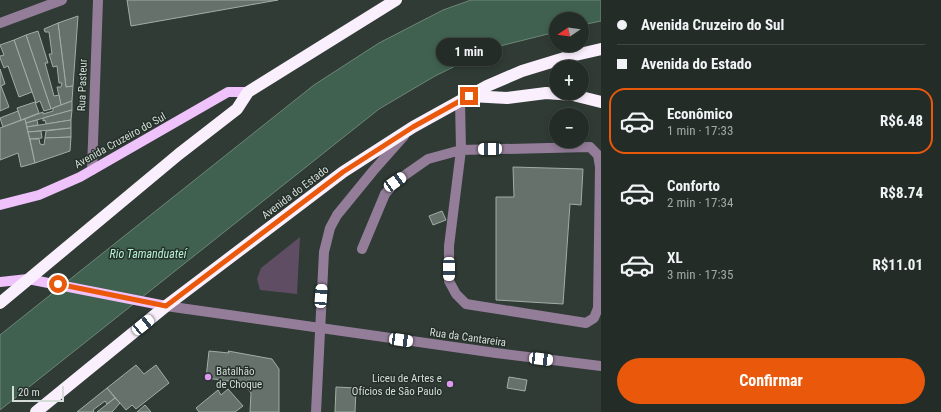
<!DOCTYPE html>
<html lang="pt">
<head>
<meta charset="utf-8">
<style>
  body { margin:0; font-family:"Roboto Condensed",sans-serif; background:#2f3833; color:#f1f3f6; height:100vh; display:flex; flex-direction:column; font-size:15px; white-space:nowrap }
  * { box-sizing:border-box; margin:0 }
  p { font-size:13px; color:#a3a7a7 }
  .icon { flex:none; width:22px; height:22px; fill:none; stroke:currentColor; stroke-width:2; stroke-linecap:round; stroke-linejoin:round }
  .map { position:relative; flex:1; overflow:hidden }
  .drawer { display:flex; flex-direction:column; background:#232c27; width:340px }
  .drawer>* { flex:none }
  .banner { display:grid; align-content:center; height:88px; padding:0 16px; background:#232c27 }
  .needle { width:26px; rotate:257deg }
  .tools { position:absolute; left:549px; top:12px; display:grid; gap:8px }
  .tools a { display:grid; place-items:center; width:40px; height:40px; border-radius:50%; background:#232c27; box-shadow:0 2px 6px #0003,0 0 0 1px #404844; font-size:20px }
  .scale { position:absolute; left:12px; bottom:10px; width:52px; box-sizing:border-box; padding-left:4px; border:2px solid #d6ddd9; border-top:0; font-size:11px; line-height:14px; white-space:nowrap; color:#d6ddd9; -webkit-text-stroke:3px #25302a; paint-order:stroke }
  .end { position:absolute; width:18px; height:18px; margin:-9px; border:5px solid #ea580c; background:#fff; box-shadow:0 0 0 2px #fff }
  .from { border-radius:50% }
  .bubble { position:absolute; height:28px; border-radius:14px; background:#232c27; box-shadow:0 2px 6px #0003,0 0 0 1px #404844; font-size:13px; font-weight:700; line-height:28px; text-align:center }
  .car { position:absolute; width:12px; height:24px; margin:-12px -6px; border-radius:5px; box-shadow:0 0 3px 1px #0007; background:linear-gradient(#fff 24%,#345 0 40%,#fff 0 76%,#345 0 86%,#fff 0) }
  .banner b { display:flex; align-items:center; gap:14px; height:38px; font-size:15px }
  .banner b+b { border-top:1px solid #404844 }
  .banner i { width:10px; height:10px; background:#f1f3f6 }
  ul { padding:0; list-style:none }
  li { display:flex; align-items:center; gap:12px; height:66px; margin:0 8px 6px; padding:0 8px; border:2px solid transparent; border-radius:16px }
  li div { flex:1 }
  li b { display:block; font-size:15px }
  li em { font-style:normal; font-weight:700 }
  li.active { border-color:#ea580c }
  li>.icon { width:36px; height:36px; stroke-width:1.5 }
  .action { display:flex; gap:8px; margin-top:auto; padding:8px 16px }
  .action a { flex:1; height:46px; border-radius:24px; background:#ea580c; color:#fff; font-size:16px; font-weight:700; line-height:46px; text-align:center }
  main { display:flex; flex:1; min-height:0 }
  .map>svg:first-child { display:block }
  .green { fill:#5f4d64 }
  .water { fill:#406150; stroke:#6d8679 }
  .building { fill:#65716a; stroke:#a0aea6 }
  .lines { fill:none; stroke-linecap:round; stroke-linejoin:round }
  .minor { stroke:#937d99; stroke-width:10 }
  .major { stroke:#efc2fb; stroke-width:10 }
  .highway { stroke:#faeffd; stroke-width:12 }
  .route { stroke:#ea580c; stroke-width:5 }
  .poi-dot { fill:#de98f2; stroke:#25302a; stroke-width:1.5 }
  .labels { text-anchor:middle; stroke-width:3; stroke-linejoin:round; paint-order:stroke }
  .street-label { font-size:11px; fill:#d6ddd9; stroke:#25302a }
  .poi-label { font-size:11px; fill:#d6ddd9; stroke:#25302a; text-anchor:start }
  .water-label { font-size:12px; font-style:italic; fill:#b5f3d3; stroke:#25302a }
</style>
</head>
<body>
<main>
<div class="map">
<svg width="601" height="412" viewBox="0 0 601 412">
  <rect width="100%" height="100%" fill="#2f3b34"/>
  <polygon class="green" points="300,237 297,294 260,290 257,279 261,268"/>
  <polygon class="water" points="471,0 601,0 601,21 582,25 582,19 556,19 556,32 492,48 435,76 379,109 0,410 0,335 314,85 379,43 443,10"/>
  <g class="building">
    <polygon points="127,0 278,0 131,26"/>
    <polygon points="78,16 73,86 66,87 58,23"/>
    <polygon points="58,23 66,87 73,86 72,101 61,105 57,87 61,87 62,83 59,83 57,66 53,67 49,54 52,54 49,32 45,32 44,29"/>
    <polygon points="38,31 48,63 45,63 54,96 59,95 61,105 51,109 26,35"/>
    <polygon points="26,35 51,109 44,111 40,101 36,103 14,40"/>
    <polygon points="14,40 32,92 19,97 8,66 4,68 0,58 0,56 4,55 0,45"/>
    <polygon points="0,69 5,84 1,86 9,107 0,111"/>
    <polygon points="72,101 72,110 26,123 25,119 43,112 43,114 53,111 53,108"/>
    <polygon points="35,102 39,113 21,120 17,108"/>
    <polygon points="72,110 71,120 46,124 45,120 43,121 43,118"/>
    <polygon points="18,111 21,120 3,127 0,118"/>
    <polygon points="25,119 35,163 21,167 18,153 0,160 0,128"/>
    <polygon points="37,120 38,125 27,127 26,123"/>
    <polygon points="71,120 71,128 28,132 27,127"/>
    <polygon points="71,128 71,137 45,138 46,131"/>
    <polygon points="41,131 42,138 30,139 28,132"/>
    <polygon points="71,137 70,151 35,163 30,139 39,139 40,144 44,145 45,138"/>
    <polygon points="513,167 583,169 581,205 570,204 563,304 496,300 496,197 514,197"/>
    <polygon points="442,211 446,220 433,225 429,216"/>
    <polygon points="209,351 229,353 228,351 272,359 279,369 279,412 250,412 251,393 243,383 206,378"/>
    <polygon points="136,365 144,374 156,365 169,383 136,409 132,405 126,410 107,388"/>
    <polygon points="509,377 527,380 525,391 507,388"/>
    <polygon points="336,387 356,388 355,412 335,412"/>
    <polygon points="107,388 115,398 107,404 105,401 93,410 94,412 77,412"/>
    <polygon points="228,389 243,406 235,412 199,412 196,408 218,390 221,395"/>
    <polygon points="115,398 120,403 112,412 97,412"/>
    <polygon points="145,405 151,412 137,412"/>
  </g>
  <g class="lines">
    <g class="minor">
      <polyline points="0,23 62,0"/>
      <polyline points="92,170 98,0"/>
      <polyline points="362,249 385,194 395,182 428,159 461,150 590,147 598,155 600,167 598,308 594,318 586,323 466,304 456,294 449,281 449,246 461,150 460,101"/>
      <polyline points="166,306 496,353 601,366"/>
      <polyline points="316,412 324,252 330,228 337,215 373,171 404,136"/>
    </g>
    <g class="major">
      <polyline points="0,205 39,195 80,177 228,92 248,92"/>
      <polyline points="0,282 28,279 166,306"/>
    </g>
    <g class="highway">
      <polyline points="470,96 507,98 546,93 573,95 601,102"/>
      <polyline points="0,303 179,154 237,109 248,92 396,0"/>
      <polyline points="36,412 166,306 343,172 413,127 487,86 522,71 571,56 601,49"/>
    </g>
  </g>
  <g class="lines">
    <polyline class="route" points="58,284 166,306 343,172 413,127 469,96"/>
  </g>
  <g class="poi-dot">
    <circle cx="208" cy="377" r="4"/>
    <circle cx="450" cy="384" r="4"/>
  </g>
  <g class="labels">
    <g class="street-label">
      <text transform="translate(82 85) rotate(-88)" y="4">Rua Pasteur</text>
      <text transform="translate(120 140) rotate(-29)" y="4">Avenida Cruzeiro do Sul</text>
      <text transform="translate(295 192) rotate(-37)" y="4">Avenida do Estado</text>
      <text transform="translate(468 337) rotate(8)" y="4">Rua da Cantareira</text>
    </g>
    <g class="poi-label">
      <text x="216" y="375">Batalhão<tspan x="216" dy="13">de Choque</tspan></text>
      <text x="442" y="382" text-anchor="end">Liceu de Artes e<tspan x="442" dy="13">Ofícios de São Paulo</tspan></text>
    </g>
    <g class="water-label">
      <text x="148" y="258">Rio Tamanduateí</text>
    </g>
  </g>
</svg>
<div class="tools">
<a><svg class="needle" viewBox="-14 -14 28 28"><path d="M0-13l5 13h-10z" fill="#e53935"/><path d="M0 13l5-13h-10z" fill="#a3a7a7"/></svg></a>
<a>+</a>
<a>−</a>
</div>
<div class="scale">20 m</div>
<i class="end from" style="left:58px;top:284px"></i>
<i class="end" style="left:469px;top:96px"></i>
<div class="bubble" style="left:436px;top:38px;width:66px">1 min</div>
<i class="car" style="left:490px;top:149px;rotate:269deg"></i>
<i class="car" style="left:395px;top:182px;rotate:55deg"></i>
<i class="car" style="left:449px;top:269px;rotate:180deg"></i>
<i class="car" style="left:321px;top:296px;rotate:4deg"></i>
<i class="car" style="left:143px;top:325px;rotate:51deg"></i>
<i class="car" style="left:401px;top:340px;rotate:98deg"></i>
<i class="car" style="left:541px;top:359px;rotate:97deg"></i>
</div>
<section class="drawer">
<div class="banner">
<b><i class="from"></i>Avenida Cruzeiro do Sul</b>
<b><i></i>Avenida do Estado</b>
</div>
<ul>
<li class="active"><svg class="icon" aria-label="car" viewBox="0 0 24 24"><path d="M5 17H2v-5l4-1 3-4h7l3 4 3 1v5h-3M9 17h6M6 11h13"/><circle cx="7" cy="17" r="2"/><circle cx="17" cy="17" r="2"/></svg><div><b>Econômico</b><p>1 min · 17:33</p></div><em>R$6.48</em></li>
<li><svg class="icon" aria-label="car" viewBox="0 0 24 24"><path d="M5 17H2v-5l4-1 3-4h7l3 4 3 1v5h-3M9 17h6M6 11h13"/><circle cx="7" cy="17" r="2"/><circle cx="17" cy="17" r="2"/></svg><div><b>Conforto</b><p>2 min · 17:34</p></div><em>R$8.74</em></li>
<li><svg class="icon" aria-label="car" viewBox="0 0 24 24"><path d="M5 17H2v-5l4-1 3-4h7l3 4 3 1v5h-3M9 17h6M6 11h13"/><circle cx="7" cy="17" r="2"/><circle cx="17" cy="17" r="2"/></svg><div><b>XL</b><p>3 min · 17:35</p></div><em>R$11.01</em></li>
</ul>
<div class="action"><a>Confirmar</a></div>
</section>
</main>
</body>
</html>
